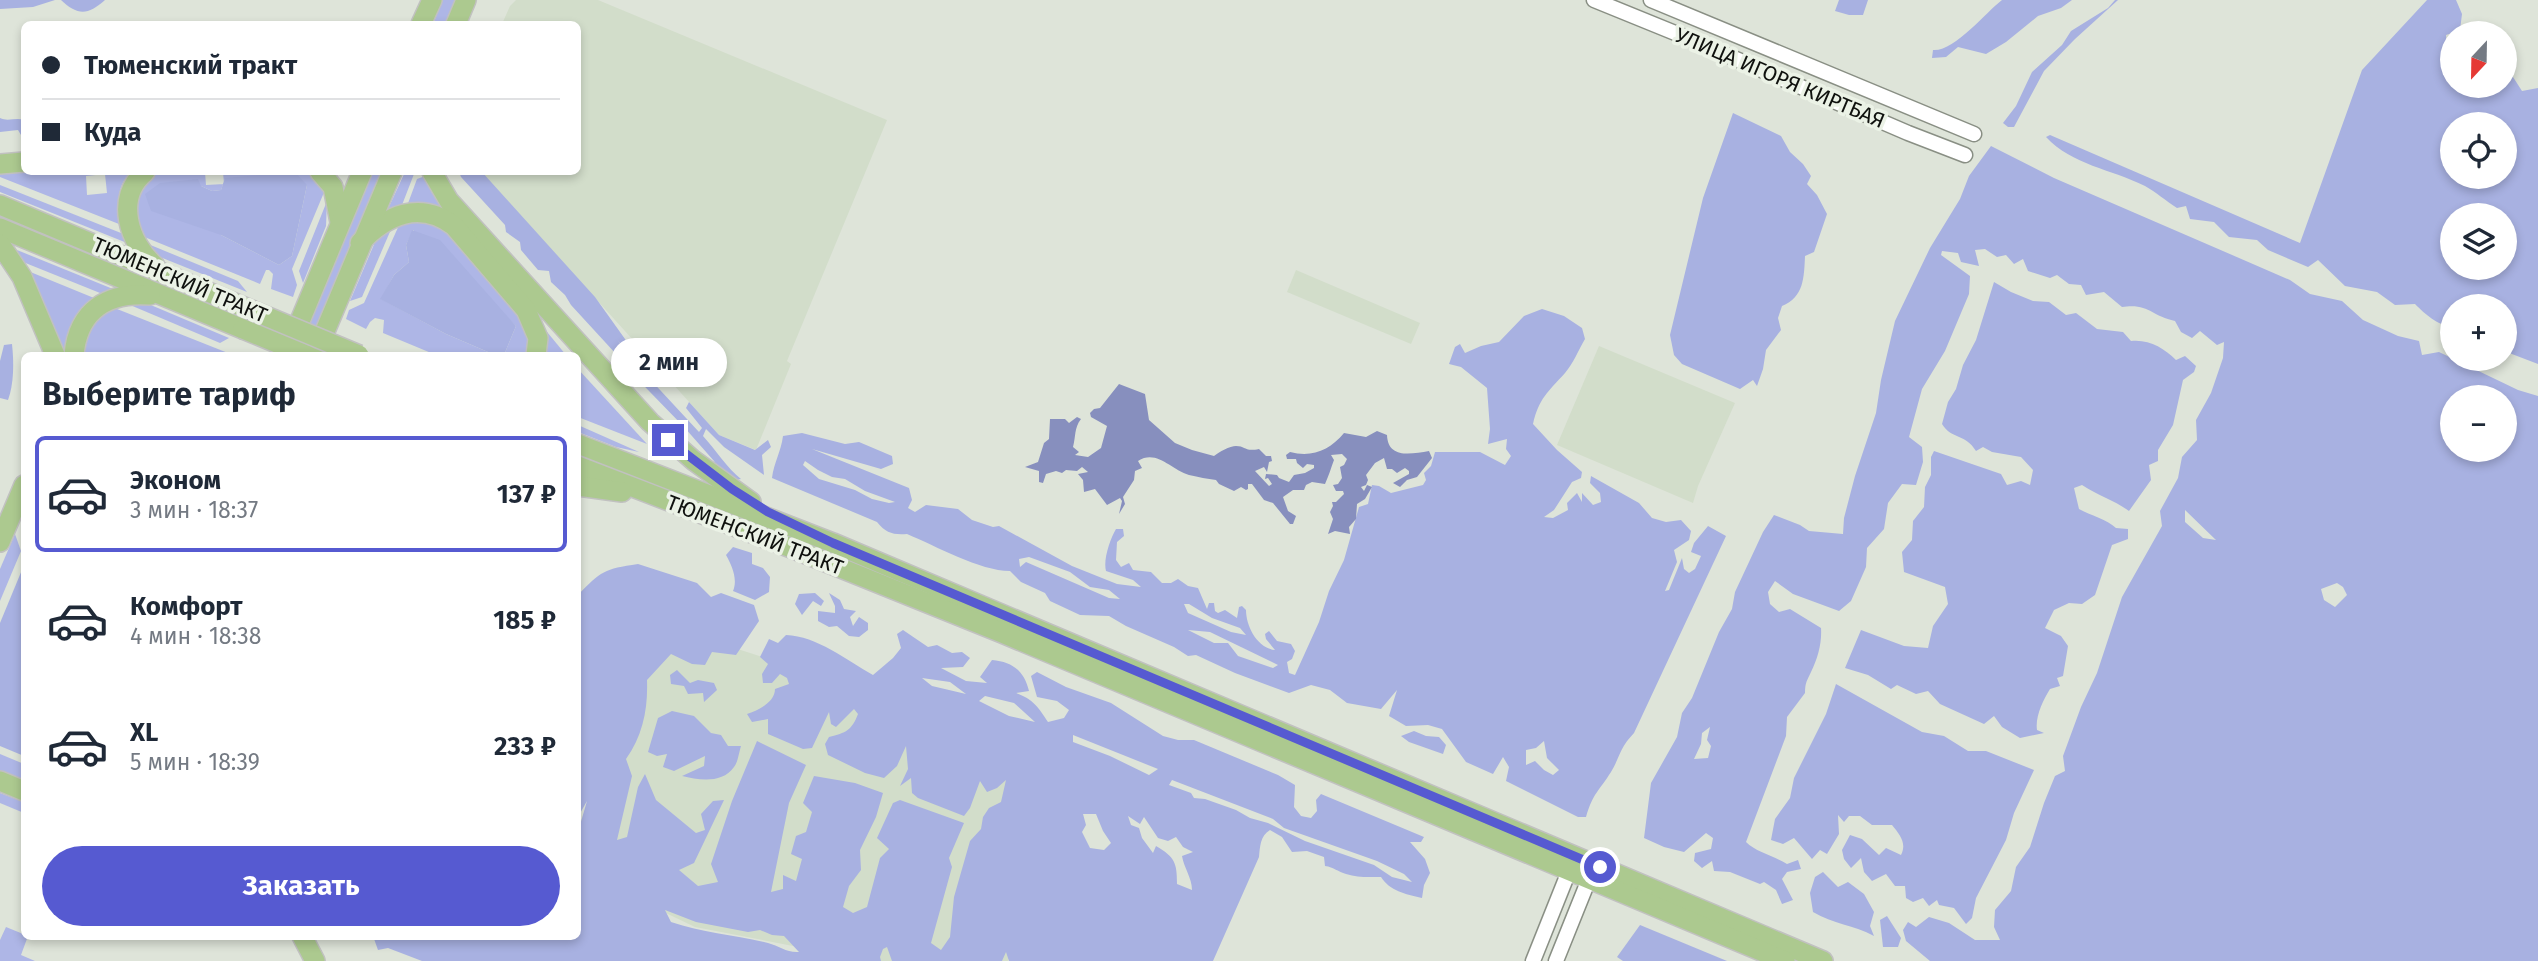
<!DOCTYPE html>
<html lang="ru">
<head>
<meta charset="utf-8">
<style>
  body { margin:0; font-family:"Fira Sans",sans-serif; background:#f2f2f3; color:#1f2937; height:100vh; display:flex; flex-direction:column; font-size:26px; white-space:nowrap }
  * { box-sizing:border-box; margin:0 }
  p { font-size:23px; color:#747a83 }
  .icon { flex:none; width:38px; height:38px; fill:none; stroke:currentColor; stroke-width:2; stroke-linecap:round; stroke-linejoin:round }
  .map { position:relative; flex:1; overflow:hidden }
  .details { position:absolute; left:21px; top:352px; width:560px; height:588px; display:flex; flex-direction:column; background:#fff; border-radius:10px; box-shadow:0 4px 10px #0003 }
  .details>* { flex:none }
  .guide { position:absolute; left:21px; top:21px; width:560px; height:154px; border-radius:10px; box-shadow:0 4px 10px #0003; display:grid; align-content:center; height:154px; padding:0 21px; background:#fff }
  .needle { width:46px; rotate:202deg }
  .fabs { position:absolute; left:2440px; top:21px; display:grid; gap:14px }
  .fabs a { display:grid; place-items:center; width:77px; height:77px; border-radius:50%; background:#fff; box-shadow:0 4px 10px #0003; font-size:35px }
  .end { position:absolute; width:32px; height:32px; margin:-16px; border:9px solid #565ad1; background:#fff; box-shadow:0 0 0 4px #fff }
  .from { border-radius:50% }
  .bubble { position:absolute; height:49px; border-radius:24px; background:#fff; box-shadow:0 4px 10px #0003; font-size:23px; font-weight:700; line-height:49px; text-align:center }
  .guide b { display:flex; align-items:center; gap:24px; height:66px; font-size:26px }
  .guide b+b { border-top:2px solid #e0e1e3 }
  .guide i { width:18px; height:18px; background:#1f2937 }
  ul { padding:0; list-style:none }
  li { display:flex; align-items:center; gap:21px; height:116px; margin:0 14px 10px; padding:0 7px; border:4px solid transparent; border-radius:10px }
  li div { flex:1 }
  li b { display:block; font-size:26px }
  li em { font-style:normal; font-weight:700 }
  li.on { border-color:#565ad1 }
  li>.icon { width:63px; height:63px; stroke-width:1.5 }
  h2 { padding:0 21px; font-size:32px; line-height:84px }
  .cta { display:flex; gap:14px; margin-top:auto; padding:14px 21px }
  .cta a { flex:1; height:80px; border-radius:42px; background:#565ad1; color:#fff; font-size:28px; font-weight:700; line-height:80px; text-align:center }
  .map>svg:first-child { display:block }
  .built { fill:#d2ddca }
  .green { fill:#aeb6e6; fill-rule:evenodd }
  .forest { fill:#a8b1e1; fill-rule:evenodd }
  .water { fill:#878fbe }
  .lines { fill:none; stroke-linecap:round; stroke-linejoin:round }
  .minor-casing { stroke:#898f84; stroke-width:17 }
  .major-casing { stroke:#c1c1c0; stroke-width:22 }
  .minor { stroke:#fff; stroke-width:14 }
  .major { stroke:#acc98f; stroke-width:19 }
  .major-bridge-casing { stroke:#c1c1c0; stroke-width:22; stroke-linecap:butt }
  .major-bridge { stroke:#acc98f; stroke-width:19 }
  .route { stroke:#565ad1; stroke-width:9 }
  .labels { text-anchor:middle; stroke-width:7; stroke-linejoin:round; paint-order:stroke }
  .street-label { font-size:21px; fill:#0f110e; stroke:#ebf2e6 }
</style>
</head>
<body>
<div class="map">
<svg width="2538" height="961" viewBox="0 0 2538 961">
  <rect width="100%" height="100%" fill="#dee4d9"/>
  <g class="built">
    <polygon points="516,0 598,0 887,120 787,361 791,364 756,450 719,435 482,173 578,172 578,24 502,24 510,6"/>
    <polygon points="1296,270 1420,323 1411,344 1287,292"/>
    <polygon points="1599,346 1735,403 1698,486 1693,503 1557,445"/>
    <polygon points="660,624 1048,749 1008,961 851,961 824,952 695,927 578,871 578,828"/>
  </g>
  <g class="green">
    <polygon points="443,0 455,0 445,24 433,24"/>
    <path d="M0 171 131 172C116 186 116 208 124 226L0 177ZM105 174 107 193 87 195 86 176Z"/>
    <path d="M157 172H205L206 185 224 184 223 172H308L325 190 292 269 297 285 293 297 271 289 273 274 269 270H266L260 284 142 236C134 210 128 187 157 172ZM225 179 307 185 292 256 279 265 221 235 201 186 212 191 221 190Z"/>
    <polygon points="372,172 383,172 304,355 297,355"/>
    <polygon points="405,172 420,172 414,174 402,205 387,211"/>
    <polygon points="425,176 432,193 447,212 407,206 417,179"/>
    <polygon points="0,185 126,235 132,245 0,192"/>
    <polygon points="327,201 326,226 303,283 299,271"/>
    <polygon points="0,215 262,322 260,327 0,221"/>
    <polygon points="420,220 443,228 522,312 529,333 527,355 504,355 516,326 413,230 406,245 409,262 394,275 381,299 446,334 495,355 436,355 383,333 384,320 375,318 370,322 366,329 346,319 349,310 364,303 400,223"/>
    <polygon points="392,227 362,297 350,301 375,242"/>
    <polygon points="148,244 238,281 247,292 155,255"/>
    <polygon points="17,250 113,289 105,295 23,262"/>
    <polygon points="28,271 94,298 68,355 63,355"/>
    <polygon points="123,302 146,303 229,338 220,343"/>
    <polygon points="112,307 233,355 82,355 89,326"/>
    <polygon points="543,327 566,355 544,355"/>
    <polygon points="578,369 647,444 578,417"/>
    <polygon points="578,425 639,452 616,447 578,432"/>
    <polygon points="15,534 21,551 0,601 0,569"/>
    <polygon points="0,754 24,764 24,782 0,772"/>
    <polygon points="0,793 24,802 24,813 0,803"/>
    <polygon points="6,927 28,936 21,955 35,961 0,961 0,940"/>
  </g>
  <g class="forest">
    <polygon points="0,0 55,0 33,7 0,9"/>
    <path d="M61 0H105C88 15 78 16 61 0Z"/>
    <polygon points="1839,0 1868,0 1863,15 1849,15 1835,11"/>
    <path d="M2002 0H2072L2061 8 2038 16 2006 42 1986 54 1958 47 1946 57 1932 58 1933 50C1954 52 1985 13 2002 0Z"/>
    <polygon points="2115,0 2118,0 2075,39 2044,71 2014,127 2008,127 2003,123 2016,106 2032,72 2062,45 2071,31 2108,8"/>
    <path d="M2427 0H2456L2462 14 2460 30 2446 35 2447 48 2452 52V86H2504V63L2522 91 2538 88V364L2504 351V306H2452V326C2438 326 2425 314 2415 304L2395 305 2377 292 2345 286 2318 260 2308 267 2268 250 2257 240 2229 237 2214 222 2190 219 2186 206 2177 208C2166 201 2156 192 2145 186 2111 169 2072 165 2046 137L2050 135 2300 243 2362 70ZM2452 124H2504V177H2452ZM2452 215H2504V268H2452Z"/>
    <path d="M1733 113 1781 136 1790 152 1803 164 1811 176 1807 184 1817 195 1827 214 1814 252 1805 256C1804 278 1804 297 1782 306L1778 318 1781 330 1766 350 1763 369 1757 386 1753 380 1740 389 1682 364 1674 355 1670 335 1703 198Z"/>
    <path d="M0 118C8 122 16 117 24 120V134L21 135 18 130 0 132Z"/>
    <path d="M1991 146 2054 178 2290 280 2310 294 2342 301 2363 320 2398 336 2419 341 2422 355 2439 352 2518 390 2538 396V961H1930L1906 941 1903 930 1908 922 1916 927 1929 917 1949 923 1975 940H2000L1994 927 1995 910 2011 891 2016 867 2030 847 2044 803 2055 776 2065 771 2063 756 2081 707 2097 673 2122 597 2162 526 2160 511 2178 478 2182 457 2197 440 2196 420 2211 393 2223 358 2224 342 2217 345 2200 331 2192 338 2181 332 2175 321C2151 316 2149 303 2122 307L2104 292 2086 295 2081 285 2069 284 2057 275 2050 278 2028 271 2023 259 2014 264 2006 255 1997 257 1985 249 1975 250 1979 266 1961 262 1958 253 1942 251 1941 255 1970 276 1969 294 1945 351 1922 389 1909 437 1922 447 1923 462 1916 485 1902 484 1888 503 1884 529 1867 548 1866 567 1851 601 1839 611 1793 594 1775 581 1768 592 1770 604 1779 612 1790 609 1821 628C1822 643 1818 658 1811 672 1807 681 1805 682 1805 693L1787 717 1786 736 1746 842C1756 852 1774 856 1787 864L1798 860 1801 869 1787 872 1782 879 1793 900 1782 904 1776 890 1764 882 1760 884 1730 872 1714 871 1712 861 1702 868 1694 861 1695 853 1711 849 1713 838 1706 833 1684 852 1664 847 1644 838 1651 783 1677 737 1682 713 1692 698 1719 632 1732 609 1735 592 1763 532 1774 515 1800 525 1809 531 1843 534 1844 518 1855 476 1876 413 1881 380 1895 321 1930 248 1960 199 1969 176ZM2452 397H2504V450H2452V434L2449 428 2452 426ZM2185 510 2216 540 2203 538 2185 522ZM2337 583 2343 587 2347 595 2335 607 2324 600 2321 589ZM1710 727 1707 740 1711 746 1708 758 1694 759 1701 744 1702 733Z"/>
    <polygon points="295,172 307,185 292,256 279,265 221,235 151,211 145,194 160,183 198,179 201,186 212,191 221,190 225,178"/>
    <path d="M459 172H482L595 297 630 346 629 352 618 341C628 354 636 366 652 371L648 377 699 432 702 428 686 408 689 402 719 435 755 450 768 440 771 447 762 455 764 475 724 447 706 429 703 436C715 449 728 469 741 479L735 480 720 473 714 461 684 427 616 357V354L571 305 565 295 551 282 549 271 538 270 521 250 520 242 506 232 505 225 461 177Z"/>
    <polygon points="412,230 440,240 516,326 504,355 495,355 446,334 380,299 394,275 409,262 406,245"/>
    <path d="M1994 282 2011 292 2033 301 2049 302 2066 315 2076 313 2097 329 2123 332 2131 341C2149 339 2164 348 2176 360L2185 356 2196 366 2194 372 2183 380 2173 425 2158 450V461L2149 465 2151 480 2129 511C2114 500 2099 496 2082 485L2074 488 2079 509C2090 515 2108 520 2116 528L2128 529V539L2112 545 2095 595 2082 604 2069 603 2054 610 2045 628 2061 636 2068 646 2063 676 2057 678 2060 686 2050 689C2043 700 2035 717 2037 730L2044 733 2020 738 2002 727 1994 716 1984 724 1940 704 1928 691 1916 694 1897 685 1891 689 1868 675 1845 668 1861 630 1904 646 1928 648 1933 626 1948 604 1945 587 1904 572 1902 552 1912 540 1913 521 1924 507 1925 487 1931 475V457L1934 451 2001 474 2007 485 2021 481 2030 485 2033 470 2021 457 1992 452 1983 447 1976 451C1965 433 1952 440 1942 424L1948 402 1956 389 1963 365 1976 340Z"/>
    <path d="M1542 309 1564 316 1582 328 1585 339C1579 349 1573 364 1565 373 1548 392 1539 398 1533 424L1557 450 1582 472 1581 478 1572 482 1554 510 1544 517 1553 518 1568 510 1567 503 1577 493 1582 502V493L1593 505 1601 502 1600 493 1590 483 1591 476 1639 503 1652 518 1666 522 1681 520 1691 531 1689 540 1674 550 1677 562 1665 591 1669 590 1682 558 1684 569 1689 573 1695 569 1701 556 1691 552 1694 543 1708 526 1726 536 1634 733C1619 749 1621 755 1611 772 1599 791 1593 793 1586 817H1578L1506 781 1509 767 1503 757 1493 774 1466 762 1442 729 1428 725 1406 726 1389 716 1397 690 1381 709 1347 703 1330 690 1311 685 1289 693 1235 673 1196 655 1188 656 1174 647 1126 626 1109 616 1080 615 1050 601 1045 593 1021 582 1010 571C980 571 936 546 907 534 893 535 886 533 877 522L772 478C774 462 781 452 783 436L802 433 845 444 859 442 892 456 893 464 881 469 812 449 909 488 912 500 908 508 915 512 926 505 958 509 972 520 993 527 999 526 1072 566 1117 584 1141 587 1133 580 1106 571C1103 560 1110 539 1116 529H1123L1124 536 1117 542 1116 560 1121 567 1129 563 1133 570 1151 572 1162 583H1171L1178 579 1188 586 1198 588 1207 609 1209 603H1214L1215 611 1218 613 1225 610 1237 618 1239 607 1242 606 1246 610C1246 626 1257 648 1275 650L1266 639 1265 634 1269 631 1277 641 1291 644 1295 651 1292 659 1287 662 1289 673 1295 675 1319 622 1329 591 1344 560 1359 507 1368 504 1372 485 1379 486 1391 493 1423 485 1426 480 1424 473 1431 466 1435 452H1480L1505 465 1511 456 1506 449 1507 439 1488 444 1490 429 1487 388 1461 367 1449 364 1455 347 1460 344 1465 353 1481 346 1499 342 1524 316ZM805 461 818 470 832 477 845 479 865 491 895 502 889 503 872 499 855 490 819 479 803 465ZM1029 557 1070 572 1090 587 1109 590 1120 599 1109 598 1026 562 1020 567 1019 559ZM1184 604H1189L1212 618 1240 628 1246 635 1231 632 1188 613ZM1188 630 1210 632 1278 665 1273 668 1238 656 1228 643H1214ZM1544 741 1547 758 1559 770 1553 775 1544 770 1535 761 1526 765V750L1536 748Z"/>
    <path d="M12 344C14 362 14 384 8 400L0 398V361L4 345Z"/>
    <path d="M733 547 752 553V564L763 568 770 577 769 592 755 600 733 591C738 579 732 566 726 555Z"/>
    <path d="M638 564 697 583 711 597 721 593 754 605 759 621 736 655 712 652 705 665 692 664 671 654 647 680C648 709 643 735 626 759L632 776 617 840 627 837 638 787 645 774 656 800 696 833 705 830 701 814 713 801 724 800 694 863 679 870 698 886 718 882 711 864 732 801 757 741 806 765 789 803 771 892 783 889V875L796 881 802 859 791 854 796 836 806 832 812 812 803 803 814 776 855 783 883 793 876 817 860 850 861 870 849 886 843 907 853 913 867 907 880 858 889 849 877 838 893 803 900 800 964 823 949 858 952 867 931 943 941 950 950 937 954 897 970 841 981 829 983 817 989 808 1001 802 1006 780 997 788 987 792 980 781 970 808 964 816 918 798 912 793 911 778 900 786 908 769 906 746 897 766 884 778 865 773 828 755 825 744 829 737C846 733 852 730 858 714L854 709 836 727 831 724 829 712 812 748 803 749 768 734V719L752 722 747 714C759 710 775 702 775 689L789 684 787 678 780 674 772 683H763L762 674 768 664 760 657 769 639 778 643 786 635C817 636 846 660 873 675L893 658 901 648 897 634 903 630 928 647 937 645 952 653 962 652 970 658 963 667 941 668 966 681 987 683 980 677 992 660C1013 662 1024 671 1029 691L1016 693C1033 699 1039 708 1048 722L1064 718 1069 710 1057 701 1037 697 1031 676 1037 672 1066 687 1111 703 1163 736 1178 740H1194L1278 775 1295 785 1294 807 1301 816 1311 818 1317 811 1316 800 1321 794 1424 837 1421 842H1410L1425 859 1430 873 1424 885 1422 898C1405 894 1390 891 1381 877 1369 877 1358 878 1346 874 1338 872 1334 867 1325 866L1324 857 1307 851 1292 852 1282 837 1270 830C1260 836 1260 847 1259 857L1213 961H1009L1006 952 1002 961H892L887 947 883 949 880 957 881 961H422L388 948 378 950 373 936H578V832L587 801 578 817V595C601 571 604 569 638 564ZM922 678 950 682 966 694 932 686ZM985 696 1014 703 1035 722 1009 716 979 701ZM1073 735 1158 769 1149 775 1110 756 1073 742ZM1172 780 1273 819 1284 828 1377 861 1404 874 1412 882 1392 877 1374 865 1305 841 1268 823 1250 818 1236 810 1205 799 1194 798 1191 793 1169 785ZM1083 814H1096L1103 831 1111 843 1104 850 1090 848 1082 832 1086 825ZM1128 816 1140 824 1144 817 1158 838 1168 841 1176 837 1183 847 1193 852 1182 856C1184 868 1192 878 1192 890L1177 884C1177 863 1175 857 1156 846L1153 853 1142 838 1139 828 1131 825ZM665 910 696 922 748 932 760 930 772 935 784 936 799 952C787 953 779 946 768 943 735 935 703 933 671 922Z"/>
    <polygon points="24,565 24,756 0,746 0,623"/>
    <polygon points="815,593 824,601 821,606 813,601 802,615 795,604 799,594"/>
    <polygon points="829,593 840,600 844,609 856,611 850,617 853,626 859,617 868,623 868,630 859,637 849,636 837,626 829,627 818,621 818,611 835,613 835,606"/>
    <polygon points="677,670 690,683 698,680 714,683 717,690 704,702 703,693 688,694 684,686 671,684 670,675"/>
    <path d="M1836 684 1922 732 1944 736 1968 751H1986L2034 770 2014 813 2006 840 1976 898 1972 918 1966 924 1954 908 1939 905 1937 900 1929 906 1923 898 1913 902 1906 898 1905 886H1895L1886 874 1872 881 1864 872 1861 858 1851 868 1844 859 1842 850 1850 835 1862 839 1879 855 1886 848 1901 855C1907 843 1900 835 1892 825H1872L1860 816H1849L1844 822 1838 815 1839 834 1827 854 1820 850 1812 859 1794 838 1783 844 1771 840 1775 819 1790 798 1794 778 1826 714Z"/>
    <path d="M672 711 694 716 711 733 721 735 728 746H741C739 752 738 762 734 767 722 784 699 780 682 776L704 766 705 756 674 771 663 767 667 754 657 756 648 752 658 718Z"/>
    <polygon points="1414,731 1426,736 1439,737 1446,745 1443,754 1409,742 1401,736"/>
    <path d="M1823 872 1838 887 1848 882 1864 894 1874 912 1870 926 1874 936C1854 925 1833 924 1813 912L1810 893 1815 877Z"/>
    <polygon points="1887,916 1901,938 1898,947 1883,947 1880,920"/>
    <polygon points="1640,925 1727,961 1623,961 1617,957"/>
  </g>
  <path class="water" d="M1119 384 1145 394 1149 420 1175 443 1192 450 1214 456C1219 452 1230 446 1236 446 1246 446 1244 452 1259 449L1266 456H1271L1272 461 1269 462 1267 472 1264 467 1255 471 1269 486 1272 484 1268 478 1265 479 1266 474 1277 475 1279 478 1289 482 1294 475 1305 473 1314 468V465L1307 464 1303 468 1297 463 1296 459H1287L1286 455 1290 452C1312 458 1330 450 1344 433L1366 437 1377 431 1387 435C1388 459 1411 454 1429 451L1432 458 1417 477 1407 480 1400 487 1393 483 1409 474V471L1405 468 1397 473 1392 469H1387L1384 458 1375 463 1366 475 1368 480 1366 485 1361 487 1364 491 1367 485 1372 487 1365 499 1357 504 1356 519 1349 527 1350 534 1335 531 1328 534 1333 519 1330 512 1333 506 1332 502H1336L1344 494 1343 491H1336L1333 485 1338 484 1342 478 1340 467 1344 465 1347 459 1342 454 1331 455 1334 460C1331 468 1329 475 1325 484L1312 482 1306 485 1304 490H1293L1283 497 1288 511 1296 516 1293 524H1290L1273 503 1264 500 1252 484H1248V489L1246 490 1241 487 1234 491 1219 484 1216 480C1207 479 1199 477 1189 475 1171 470 1157 449 1138 461L1142 468 1135 471 1134 480 1123 497 1125 504 1119 514 1122 501 1120 498 1107 505 1095 489 1084 492 1083 480 1078 474 1088 472 1082 467 1077 471 1066 470 1062 473 1056 471 1046 474 1043 483 1039 482V471L1025 467 1038 462 1044 443 1049 439 1050 419H1065L1069 423 1077 417 1081 419C1074 428 1076 436 1073 447L1079 452 1075 455 1088 457 1101 448 1107 426 1091 417 1090 413 1094 409 1100 408Z"/>
  <g class="lines">
    <defs>
      <g id="minor">
        <polyline points="1594,0 1685,37 1908,133 1965,155"/>
        <polyline points="1651,0 1974,134"/>
        <polyline points="1533,961 1569,871"/>
        <polyline points="1556,961 1589,879"/>
      </g>
      <g id="major">
        <polyline points="421,24 432,0"/>
        <polyline points="456,24 466,0"/>
        <polyline points="0,164 24,162"/>
        <path d="M145 172C114 198 129 243 155 266"/>
        <polyline points="320,172 333,187 340,222"/>
        <polyline points="432,172 449,201 650,422 693,460 751,502"/>
        <polyline points="0,205 251,310"/>
        <polyline points="0,228 243,329"/>
        <path d="M360 243C386 215 420 200 454 226L526 310 538 338 536 355"/>
        <polyline points="0,244 22,277 55,355"/>
        <polyline points="290,345 362,172"/>
        <path d="M74 355C78 310 108 292 150 295"/>
        <polyline points="315,355 392,172"/>
        <polyline points="578,444 833,543 1823,961"/>
        <polyline points="578,466 791,548 1002,633 1785,961"/>
        <polyline points="578,486 622,492"/>
        <polyline points="0,542 24,485"/>
        <polyline points="0,781 24,791"/>
        <polyline points="302,936 315,961"/>
      </g>
    </defs>
    <use href="#minor" class="minor-casing"/>
    <use href="#major" class="major-casing"/>
    <use href="#minor" class="minor"/>
    <use href="#major" class="major"/>
    <defs>
      <g id="major-bridge">
        <polyline points="251,310 359,355"/>
        <polyline points="243,329 306,355"/>
      </g>
    </defs>
    <use href="#major-bridge" class="major-bridge-casing"/>
    <use href="#major-bridge" class="major-bridge"/>
  </g>
  <g class="lines">
    <polyline class="route" points="668,440 732,489 768,512 833,543 1600,867"/>
  </g>
  <g class="labels">
    <g class="street-label">
      <text transform="translate(1780 78) rotate(23)" y="7">УЛИЦА ИГОРЯ КИРТБАЯ</text>
      <text transform="translate(180 280) rotate(23)" y="7">ТЮМЕНСКИЙ ТРАКТ</text>
      <text transform="translate(755 535) rotate(21)" y="7">ТЮМЕНСКИЙ ТРАКТ</text>
    </g>
  </g>
</svg>
<div class="fabs">
<a><svg class="needle" viewBox="-14 -14 28 28"><path d="M0-13l5 13h-10z" fill="#e53935"/><path d="M0 13l5-13h-10z" fill="#747a83"/></svg></a>
<a><svg class="icon" aria-label="locate" viewBox="0 0 24 24"><circle cx="12" cy="12" r="6"/><path d="M12 2v4M12 18v4M2 12h4M18 12h4"/></svg></a>
<a><svg class="icon" aria-label="layers" viewBox="0 0 24 24"><path d="M12 4l9 5-9 5-9-5zM3 14l9 5 9-5"/></svg></a>
<a>+</a>
<a>−</a>
</div>
<i class="end from" style="left:1600px;top:867px"></i>
<i class="end" style="left:668px;top:440px"></i>
<div class="bubble" style="left:611px;top:338px;width:116px">2 мин</div>
<div class="guide">
<b><i class="from"></i>Тюменский тракт</b>
<b><i></i>Куда</b>
</div>
<section class="details">
<h2>Выберите тариф</h2>
<ul>
<li class="on"><svg class="icon" aria-label="car" viewBox="0 0 24 24"><path d="M5 17H2v-5l4-1 3-4h7l3 4 3 1v5h-3M9 17h6M6 11h13"/><circle cx="7" cy="17" r="2"/><circle cx="17" cy="17" r="2"/></svg><div><b>Эконом</b><p>3 мин · 18:37</p></div><em>137 ₽</em></li>
<li><svg class="icon" aria-label="car" viewBox="0 0 24 24"><path d="M5 17H2v-5l4-1 3-4h7l3 4 3 1v5h-3M9 17h6M6 11h13"/><circle cx="7" cy="17" r="2"/><circle cx="17" cy="17" r="2"/></svg><div><b>Комфорт</b><p>4 мин · 18:38</p></div><em>185 ₽</em></li>
<li><svg class="icon" aria-label="car" viewBox="0 0 24 24"><path d="M5 17H2v-5l4-1 3-4h7l3 4 3 1v5h-3M9 17h6M6 11h13"/><circle cx="7" cy="17" r="2"/><circle cx="17" cy="17" r="2"/></svg><div><b>XL</b><p>5 мин · 18:39</p></div><em>233 ₽</em></li>
</ul>
<div class="cta"><a>Заказать</a></div>
</section>
</div>
</body>
</html>
